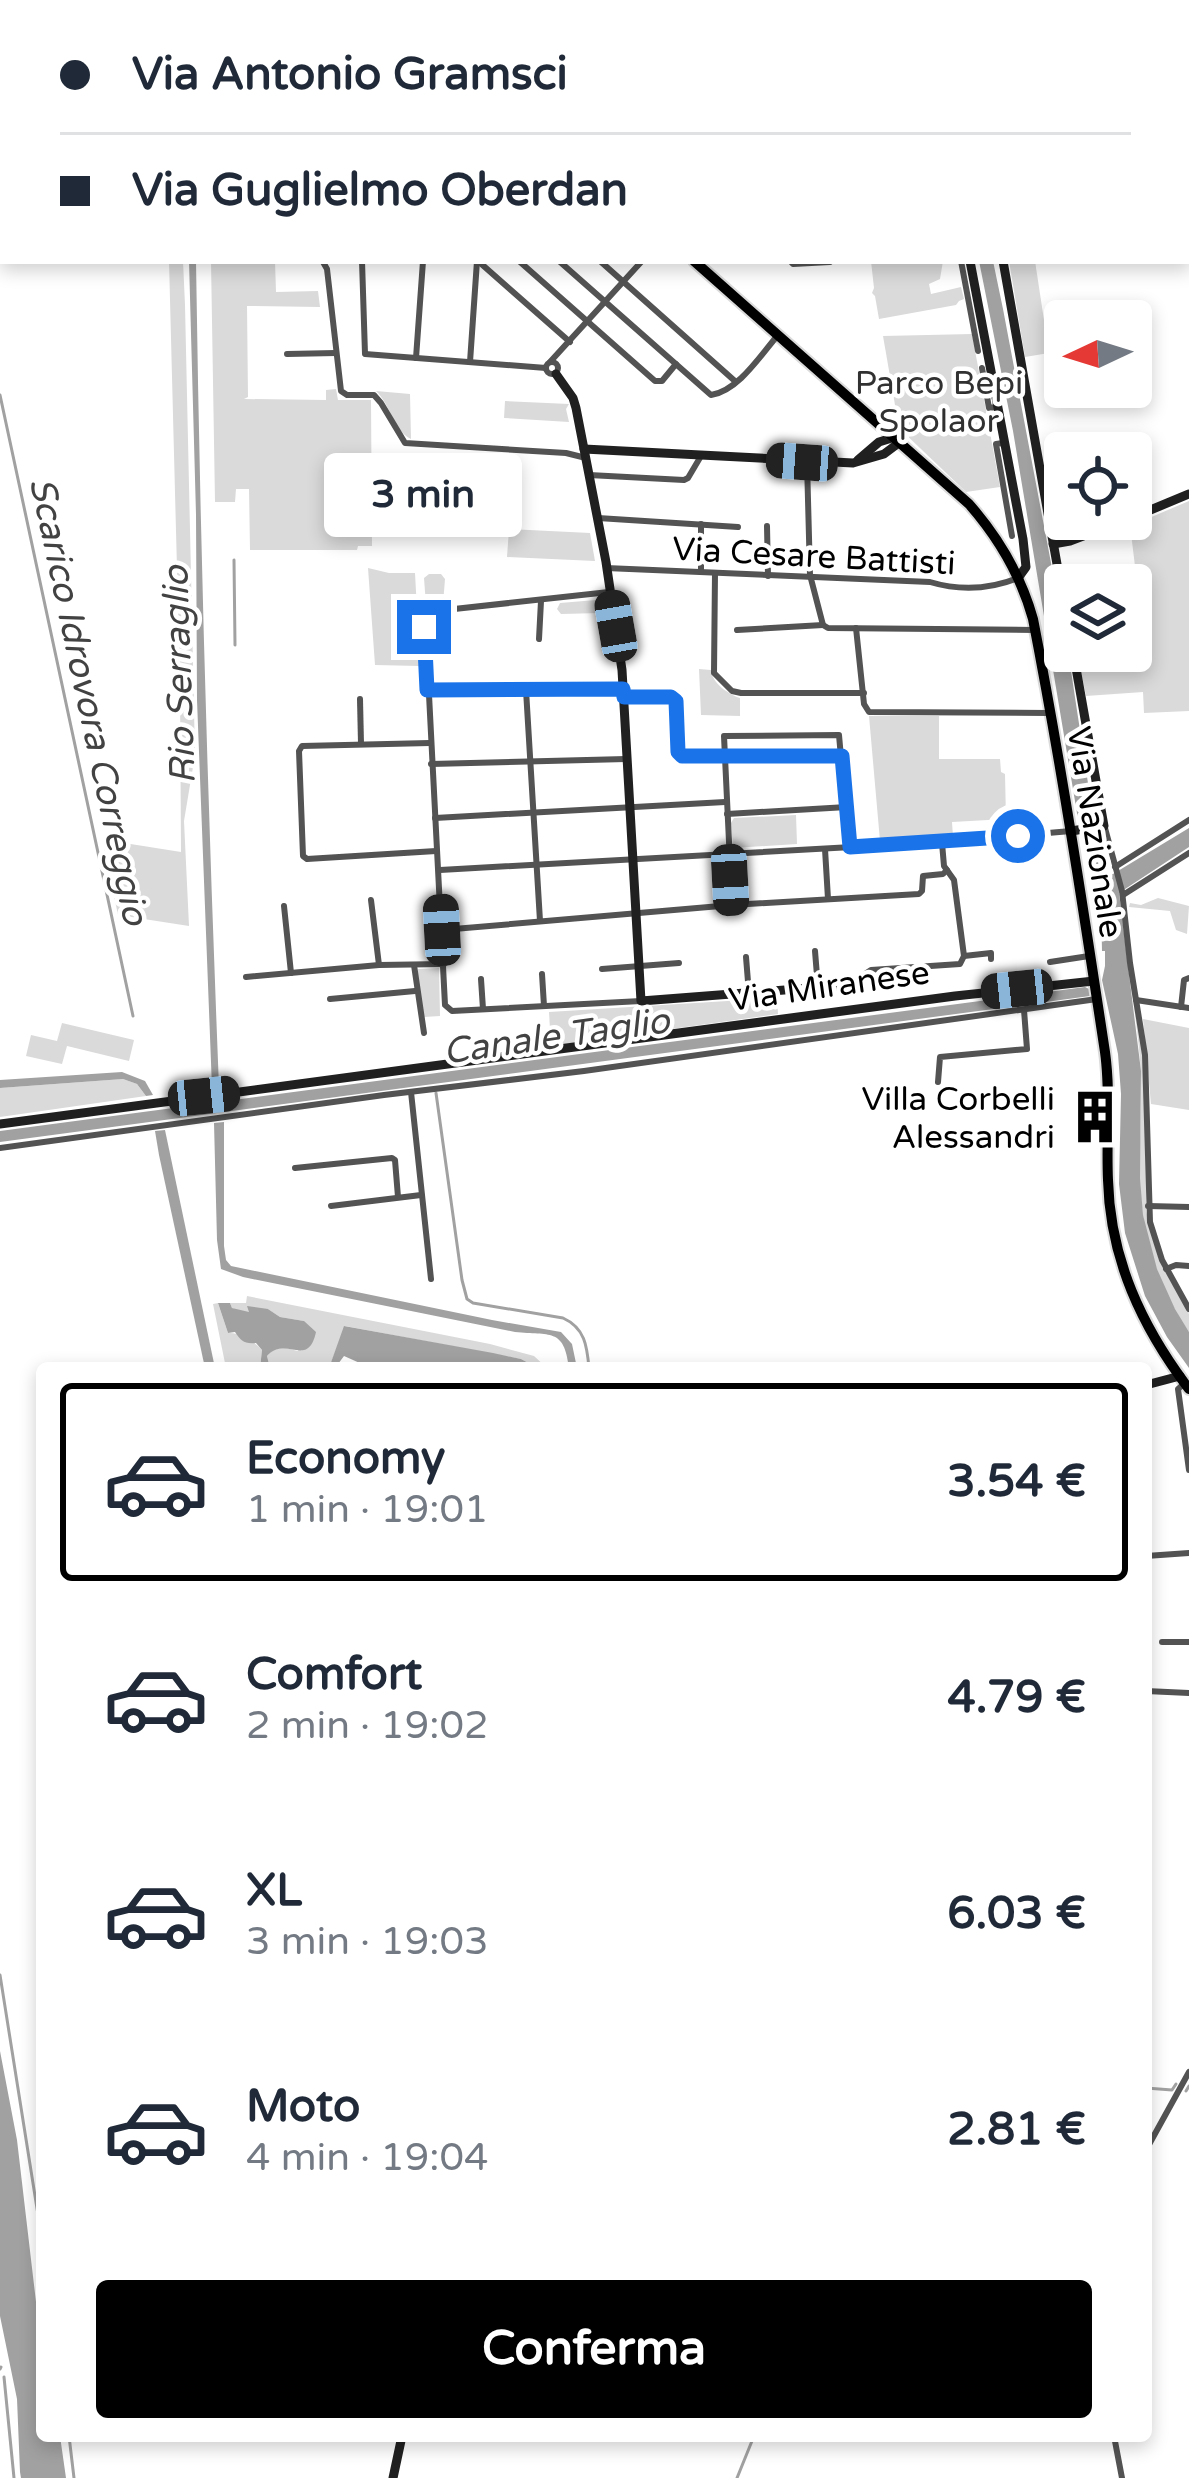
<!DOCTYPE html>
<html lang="it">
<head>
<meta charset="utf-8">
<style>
  body { margin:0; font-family:"Varela Round",sans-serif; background:#f6f6f7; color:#1f2937; height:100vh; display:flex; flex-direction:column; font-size:45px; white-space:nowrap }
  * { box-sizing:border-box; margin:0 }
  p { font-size:39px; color:#747a83 }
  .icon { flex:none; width:66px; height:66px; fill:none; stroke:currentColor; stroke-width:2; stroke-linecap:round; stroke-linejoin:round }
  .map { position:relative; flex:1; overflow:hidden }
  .details { position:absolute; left:36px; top:1362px; width:1116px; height:1080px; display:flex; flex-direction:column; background:#fff; border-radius:12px; box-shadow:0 6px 18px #0003 }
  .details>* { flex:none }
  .top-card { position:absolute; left:0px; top:0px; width:1191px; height:264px; box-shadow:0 6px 18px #0003; display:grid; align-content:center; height:264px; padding:0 60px; background:#fff }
  .needle { width:78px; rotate:266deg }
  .controls { position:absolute; left:1044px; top:300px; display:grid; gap:24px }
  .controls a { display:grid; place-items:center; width:108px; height:108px; border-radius:12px; background:#fff; box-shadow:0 6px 18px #0003; font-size:60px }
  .end { position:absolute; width:54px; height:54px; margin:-27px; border:15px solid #1a73e8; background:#fff; box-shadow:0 0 0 6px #fff }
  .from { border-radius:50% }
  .bubble { position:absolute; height:84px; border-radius:12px; background:#fff; box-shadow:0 6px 18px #0003; font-size:39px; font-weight:700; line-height:84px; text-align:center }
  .car { position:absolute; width:36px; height:72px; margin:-36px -18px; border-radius:15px; box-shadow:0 0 9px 3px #0007; background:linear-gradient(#222 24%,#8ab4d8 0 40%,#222 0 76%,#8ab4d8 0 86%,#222 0) }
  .top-card b { display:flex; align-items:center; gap:42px; height:114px; font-size:45px }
  .top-card b+b { border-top:3px solid #e0e1e3 }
  .top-card i { width:30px; height:30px; background:#1f2937 }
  ul { padding:21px 0 0; list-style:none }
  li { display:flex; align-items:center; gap:36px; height:198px; margin:0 24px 18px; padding:0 36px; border:6px solid transparent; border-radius:12px }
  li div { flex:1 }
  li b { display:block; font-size:45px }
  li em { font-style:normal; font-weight:700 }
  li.active { border-color:#000 }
  li>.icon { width:108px; height:108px; stroke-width:1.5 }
  .primary-button { display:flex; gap:24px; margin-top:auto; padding:24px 60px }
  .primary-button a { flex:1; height:138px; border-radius:12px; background:#000; color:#fff; font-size:48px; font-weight:700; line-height:138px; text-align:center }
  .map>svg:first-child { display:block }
  .green { fill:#dadada }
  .water { fill:#a1a1a1 }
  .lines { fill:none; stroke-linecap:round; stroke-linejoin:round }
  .stream { stroke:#a1a1a1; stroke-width:3 }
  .primary-casing { stroke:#dbdbdb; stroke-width:14 }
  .street { stroke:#535353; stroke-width:6 }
  .secondary { stroke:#202020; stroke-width:9 }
  .primary { stroke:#000; stroke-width:10 }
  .route { stroke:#1a73e8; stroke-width:15 }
  .labels { text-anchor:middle; stroke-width:9; stroke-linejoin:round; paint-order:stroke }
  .park-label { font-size:33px; fill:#313131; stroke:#fff }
  .street-label { font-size:33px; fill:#000; stroke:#fff }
  .poi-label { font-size:33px; fill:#000; stroke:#fff; text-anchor:end }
  .water-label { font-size:36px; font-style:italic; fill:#424242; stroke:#fff }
</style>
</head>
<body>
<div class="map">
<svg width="1189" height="2478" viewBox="0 0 1189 2478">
  <rect width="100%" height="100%" fill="#fff"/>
  <g class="green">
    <polygon points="561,0 755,0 755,2 561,3"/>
    <polygon points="169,261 183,261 185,305 195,755 184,821 189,926 118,915 104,848 112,842 118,842 181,852 180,685"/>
    <polygon points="211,261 275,261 276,292 318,291 320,307 247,306 248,397 244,399 326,400 326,390 336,389 338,400 371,400 372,546 358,546 357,550 250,550 249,489 236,489 235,502 215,502"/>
    <polygon points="871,261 943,261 940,279 929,284 931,294 961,287 964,299 959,301 956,305 879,319 875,296 872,293 874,288"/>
    <polygon points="1009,261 1035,261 1049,353 1025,357"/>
    <polygon points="972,334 1000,487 966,492 899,428 883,336"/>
    <path d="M376 391 410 394 411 439C394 431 390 404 376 391Z"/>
    <polygon points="505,401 569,404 566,409 569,422 504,418"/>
    <polygon points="1189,501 1189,711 1144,713 1143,692 1086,696 1077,651 1131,651 1131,640 1151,638 1150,623 1141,616 1131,533 1128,527"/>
    <polygon points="509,529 590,533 595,561 507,557"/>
    <polygon points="368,568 389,573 415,573 420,666 375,665"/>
    <polygon points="429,574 441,574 445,579 443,604 429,608 426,605 424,578"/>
    <polygon points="596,600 602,603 607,619 601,613 561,614 557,609 560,603"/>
    <path d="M699 669 711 670C712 683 728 694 740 698V716L701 715Z"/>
    <polygon points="869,716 939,716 939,759 1000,759 1001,772 1005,774 1006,819 952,822 953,837 880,841"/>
    <polygon points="796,815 797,844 733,848 731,823 734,818"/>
    <polygon points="1158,898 1189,906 1187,934 1176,930 1170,911 1129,907 1130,903 1141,905"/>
    <path d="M1120 902 1141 1040 1146 1098V1211L1159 1260 1189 1314V1332C1158 1287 1140 1231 1140 1176 1139 1143 1142 1109 1141 1075 1138 1017 1125 960 1120 902Z"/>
    <polygon points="439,968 440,1016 424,1017 417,973 418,969"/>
    <polygon points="777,998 778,1014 551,1046 549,1012"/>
    <polygon points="1143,1019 1189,1028 1189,1110 1151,1104"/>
    <polygon points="62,1023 134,1040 129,1061 67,1046 62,1064 26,1056 31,1035 57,1041"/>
    <polygon points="123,1079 137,1084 146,1096 0,1117 0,1088"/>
    <path d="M247 1296 490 1344 534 1356 547 1368H538L521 1359 345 1326 329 1368H270L267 1356C277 1345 285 1348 298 1351L304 1321 280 1317 268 1309 244 1313 232 1308 230 1303H246Z"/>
    <path d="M218 1303 228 1333C240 1332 254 1341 262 1350L260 1368H240L235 1365 226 1368 213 1304Z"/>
  </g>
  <g class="water">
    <path d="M189 261H196C200 537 208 811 219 1087L212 1088 197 700 196 514Z"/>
    <polygon points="979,261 993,261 1003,309 1065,637 1065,651 1068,651 1091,803 1089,810 1100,873 1108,877 1189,828 1189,847 1119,893 1141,1071 1140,1178 1143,1215 1157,1269 1175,1309 1189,1332 1189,1368 1167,1337 1145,1296 1125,1233 1119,1184 1121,1094 1118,1054 1102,980 1105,966 1105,951 1102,951 1101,905 1079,825 1013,431"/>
    <polygon points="1085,987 1089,989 1090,996 0,1142 0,1131"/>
    <polygon points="122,1072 145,1081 153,1095 146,1096 137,1084 123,1079 0,1088 0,1080"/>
    <path d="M224 1122V1246L226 1260 231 1266 492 1320 561 1332 572 1344 577 1368H569C564 1327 550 1336 515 1332L243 1277 221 1269 217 1240 214 1123Z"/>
    <polygon points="165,1130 215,1368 205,1368 159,1155 155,1131"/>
    <path d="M218 1303H230L232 1308 249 1312 247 1306 268 1309 280 1317 304 1321 316 1332C308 1369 286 1335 267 1356L270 1368H260L262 1350 256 1343C244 1344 241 1341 235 1332L228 1333Z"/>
    <polygon points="344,1326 493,1353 521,1359 538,1368 371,1368 344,1356 335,1368 329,1368"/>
    <polygon points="0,2051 17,2140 42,2353 42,2436 60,2436 66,2478 21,2478 20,2472 17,2399 0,2316"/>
  </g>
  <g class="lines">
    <g class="stream">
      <polyline points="0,395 133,1016"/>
      <polyline points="234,560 235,645"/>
      <path d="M436 1093 462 1280 467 1299 473 1303 563 1318C585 1328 587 1346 589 1368"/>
      <polyline points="0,1975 42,2240"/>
      <polyline points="1146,2088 1172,2090 1176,2084"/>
      <polyline points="1186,2091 1189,2086"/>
      <polyline points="0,2369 1,2367"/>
      <polyline points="4,2377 14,2478"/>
      <polyline points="69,2436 74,2478"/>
      <polyline points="737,2478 754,2436"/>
    </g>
    <defs>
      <g id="primary">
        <polyline points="440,0 441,3"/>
        <path d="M694 261 969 504C998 537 1021 576 1033 619 1061 763 1083 907 1105 1052 1111 1095 1106 1137 1108 1180 1110 1259 1142 1327 1189 1389"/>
      </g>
    </defs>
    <use href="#primary" class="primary-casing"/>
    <g class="street">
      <polyline points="921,0 922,3"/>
      <polyline points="1127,0 1127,3"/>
      <polyline points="491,3 491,0"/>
      <polyline points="813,3 840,3"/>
      <polyline points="997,3 1005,0"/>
      <polyline points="362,261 365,354 546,368"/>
      <polyline points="478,261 570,342"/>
      <polyline points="519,261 655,381 662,381 676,364"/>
      <path d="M559 261 711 395C738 391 760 356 778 335"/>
      <polyline points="600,261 736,382"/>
      <polyline points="790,261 793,264 830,262"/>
      <polyline points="961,261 978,351"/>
      <polyline points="323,262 327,269 341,391 347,395 374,395 381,403 405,443 566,453 586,458"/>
      <polyline points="287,354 336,353"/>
      <polyline points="416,358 423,261"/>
      <circle cx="552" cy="368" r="6"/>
      <polyline points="470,362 477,261"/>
      <polyline points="550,362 642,261"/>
      <polyline points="982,368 989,408 996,407"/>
      <polyline points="1003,443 996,444 1012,536"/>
      <polyline points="807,462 810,575 823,625 828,628 1035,630"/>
      <polyline points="589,475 684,480 688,478 701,456"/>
      <polyline points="598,518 738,527"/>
      <polyline points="767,526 768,576"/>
      <path d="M606 568 930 582C960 591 988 590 1018 578"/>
      <polyline points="701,572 701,524"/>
      <polyline points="715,573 714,673 732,691 741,693 864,693"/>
      <polyline points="609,592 436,611 425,617 445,1005 452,1011 641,1001"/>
      <polyline points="856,628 864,704 869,712 1049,713"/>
      <polyline points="737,630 823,625"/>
      <polyline points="539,639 541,601"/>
      <polyline points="427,690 622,689"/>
      <polyline points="526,690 540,921"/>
      <polyline points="624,697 675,698 678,752 682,756 842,756"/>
      <polyline points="360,699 361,744"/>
      <polyline points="430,743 302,746 299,751 303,856 307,859 436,851"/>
      <polyline points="431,764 626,759"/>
      <polyline points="727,814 847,807"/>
      <polyline points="435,818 725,802"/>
      <polyline points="1105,828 1122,891 1130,963 1145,1055 1150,1222 1162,1260 1189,1309"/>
      <polyline points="942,843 944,866 954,880 964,956"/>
      <polyline points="825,849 828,899"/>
      <polyline points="1115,867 1189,820"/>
      <polyline points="440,870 942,842 1071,831"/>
      <polyline points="1123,895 1189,853"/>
      <polyline points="371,900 379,965"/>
      <polyline points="732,905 724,736 839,735 849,847"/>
      <polyline points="284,906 291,973"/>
      <polyline points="442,930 732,905 919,894 922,891 923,876 943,874 947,870"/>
      <polyline points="815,951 818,988"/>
      <polyline points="964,956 991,953 991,959"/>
      <polyline points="746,957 749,994"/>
      <polyline points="1050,962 1089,956"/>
      <polyline points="414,965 424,1033"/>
      <polyline points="602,969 679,963"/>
      <polyline points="542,974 544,1006"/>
      <polyline points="246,977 379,965 444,964"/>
      <polyline points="481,979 483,1009"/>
      <polyline points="862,984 862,976 871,970 960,964 964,956"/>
      <polyline points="330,999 415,991"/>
      <polyline points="1136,1000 1189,1008"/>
      <polyline points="1181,1007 1184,980 1189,978"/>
      <polyline points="938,1082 940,1057 1027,1049 1024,1010"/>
      <polyline points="411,1092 431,1279"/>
      <polyline points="0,1148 384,1095 584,1071 1097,999"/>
      <polyline points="295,1168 392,1158 395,1160 398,1197"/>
      <polyline points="331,1206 421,1195"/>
      <polyline points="1148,1206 1189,1207"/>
      <polyline points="1166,1269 1176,1265 1189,1266"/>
      <polyline points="1185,1383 1178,1389 1189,1470"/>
      <polyline points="1146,1542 1147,1556"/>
      <polyline points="1146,1556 1189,1553"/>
      <polyline points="1162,1642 1189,1642"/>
      <polyline points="1146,1691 1189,1693"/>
      <polyline points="1146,2150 1189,2072"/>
      <polyline points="1114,2436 1122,2478"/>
    </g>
    <g class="secondary">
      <polyline points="958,0 959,3"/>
      <polyline points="970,261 1023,539 1026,567 1018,578"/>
      <polyline points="1003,261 1065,609"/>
      <polyline points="556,374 573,398 576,408 606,562 622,670 641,1001 862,984"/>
      <polyline points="584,449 853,463 884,454 900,442"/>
      <polyline points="858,460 879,442 895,437"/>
      <polyline points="1131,518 1189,494"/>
      <polyline points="1053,544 1070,541 1128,519"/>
      <polyline points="1071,831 1104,826 1073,651"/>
      <polyline points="0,1124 955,996 1094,981"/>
      <polyline points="1146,1385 1180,1376"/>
      <polyline points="393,2478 402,2436"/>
    </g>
    <use href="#primary" class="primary"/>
  </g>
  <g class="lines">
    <polyline class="route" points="424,627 427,690 623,689 624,697 671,697 676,701 678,752 682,756 842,756 850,847 1018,836"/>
  </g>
  <defs>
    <symbol id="building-bare" viewBox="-9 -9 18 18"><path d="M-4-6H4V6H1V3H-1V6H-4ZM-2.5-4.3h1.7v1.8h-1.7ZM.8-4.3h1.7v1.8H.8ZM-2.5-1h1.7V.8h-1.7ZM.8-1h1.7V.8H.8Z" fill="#000" stroke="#fff" stroke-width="2.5" paint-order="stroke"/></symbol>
  </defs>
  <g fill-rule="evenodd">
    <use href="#building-bare" x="1057" y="1079" width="76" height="76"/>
  </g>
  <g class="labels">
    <g class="park-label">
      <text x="939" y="394">Parco Bepi<tspan x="939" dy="38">Spolaor</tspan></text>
    </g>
    <g class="street-label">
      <text transform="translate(814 555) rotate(3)" y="12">Via Cesare Battisti</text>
      <text transform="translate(1096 832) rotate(81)" y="12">Via Nazionale</text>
      <text transform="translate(829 985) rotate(-8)" y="12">Via Miranese</text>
    </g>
    <g class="poi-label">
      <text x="1055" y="1110">Villa Corbelli<tspan x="1055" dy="38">Alessandri</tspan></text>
    </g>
    <g class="water-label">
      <text transform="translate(178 675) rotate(-92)" y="13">Rio Serraglio</text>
      <text transform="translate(90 701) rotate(78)" y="13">Scarico Idrovora Correggio</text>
      <text transform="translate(556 1035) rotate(-8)" y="13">Canale Taglio</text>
    </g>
  </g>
</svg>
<div class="controls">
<a><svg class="needle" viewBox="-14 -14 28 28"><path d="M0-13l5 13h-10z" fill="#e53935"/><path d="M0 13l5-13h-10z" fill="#747a83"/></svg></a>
<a><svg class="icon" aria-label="locate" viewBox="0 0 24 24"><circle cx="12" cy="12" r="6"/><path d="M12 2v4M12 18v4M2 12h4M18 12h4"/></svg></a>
<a><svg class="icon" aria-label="layers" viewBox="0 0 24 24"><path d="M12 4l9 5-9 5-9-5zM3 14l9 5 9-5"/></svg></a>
</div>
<i class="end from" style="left:1018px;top:836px"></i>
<i class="end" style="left:424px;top:627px"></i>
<div class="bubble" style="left:324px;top:453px;width:198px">3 min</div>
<i class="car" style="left:802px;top:462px;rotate:274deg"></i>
<i class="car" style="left:616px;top:626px;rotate:350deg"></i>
<i class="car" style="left:730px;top:880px;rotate:177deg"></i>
<i class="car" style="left:442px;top:930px;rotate:357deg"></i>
<i class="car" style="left:1017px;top:989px;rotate:264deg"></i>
<i class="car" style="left:204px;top:1096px;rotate:84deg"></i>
<div class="top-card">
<b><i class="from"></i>Via Antonio Gramsci</b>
<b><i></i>Via Guglielmo Oberdan</b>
</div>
<section class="details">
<ul>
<li class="active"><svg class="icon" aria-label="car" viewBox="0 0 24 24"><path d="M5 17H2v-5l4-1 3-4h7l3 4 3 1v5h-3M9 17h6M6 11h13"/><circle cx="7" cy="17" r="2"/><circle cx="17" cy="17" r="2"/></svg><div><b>Economy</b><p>1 min · 19:01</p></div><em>3.54 €</em></li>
<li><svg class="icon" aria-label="car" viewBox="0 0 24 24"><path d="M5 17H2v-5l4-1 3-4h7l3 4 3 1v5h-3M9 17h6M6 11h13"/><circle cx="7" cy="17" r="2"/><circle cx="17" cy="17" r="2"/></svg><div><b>Comfort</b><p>2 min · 19:02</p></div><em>4.79 €</em></li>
<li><svg class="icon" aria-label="car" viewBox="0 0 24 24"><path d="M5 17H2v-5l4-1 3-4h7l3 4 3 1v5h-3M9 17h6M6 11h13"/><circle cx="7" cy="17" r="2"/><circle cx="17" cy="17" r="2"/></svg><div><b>XL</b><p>3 min · 19:03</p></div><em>6.03 €</em></li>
<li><svg class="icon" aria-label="car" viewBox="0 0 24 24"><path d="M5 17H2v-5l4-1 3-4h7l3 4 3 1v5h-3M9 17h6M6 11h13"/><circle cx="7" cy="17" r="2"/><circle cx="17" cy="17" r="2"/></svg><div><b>Moto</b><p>4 min · 19:04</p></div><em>2.81 €</em></li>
</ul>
<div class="primary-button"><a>Conferma</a></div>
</section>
</div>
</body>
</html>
